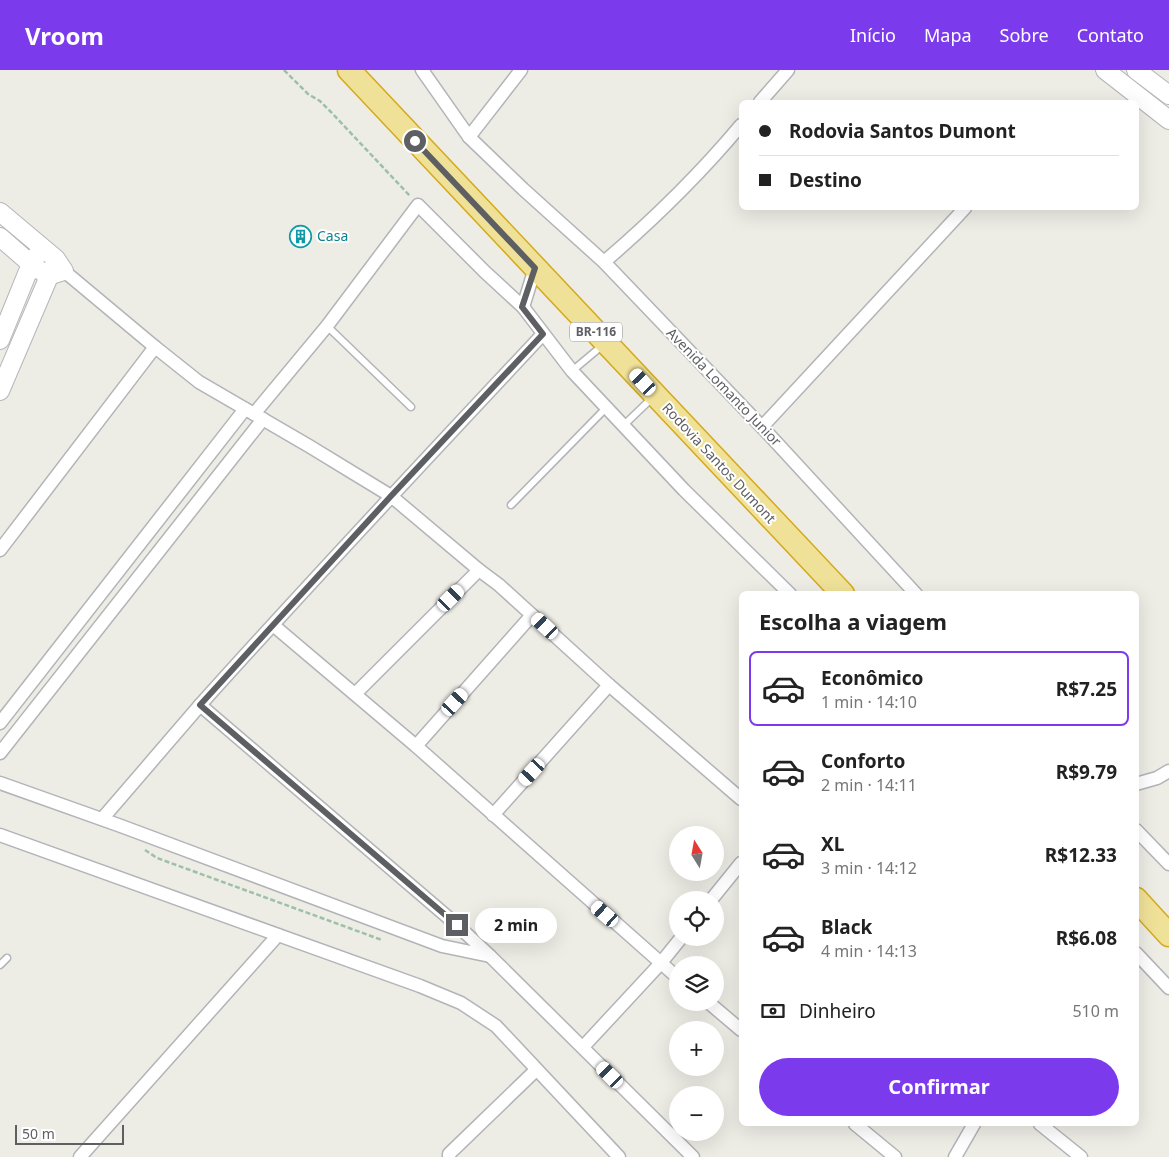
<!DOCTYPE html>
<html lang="pt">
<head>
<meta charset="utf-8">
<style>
  body { margin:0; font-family:"Noto Sans",sans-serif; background:#f2f2f2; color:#222; height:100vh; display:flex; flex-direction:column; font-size:19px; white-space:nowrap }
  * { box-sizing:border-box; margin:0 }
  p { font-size:16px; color:#767676 }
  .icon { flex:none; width:28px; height:28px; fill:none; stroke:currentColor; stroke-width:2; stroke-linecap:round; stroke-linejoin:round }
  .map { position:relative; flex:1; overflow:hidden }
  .panel { position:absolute; left:739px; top:521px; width:400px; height:535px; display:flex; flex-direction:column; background:#fff; border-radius:8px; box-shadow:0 5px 20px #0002 }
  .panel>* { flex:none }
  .hud { position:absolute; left:739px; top:30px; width:400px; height:110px; border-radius:8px; box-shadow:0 5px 20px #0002; display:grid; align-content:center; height:110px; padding:0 20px; background:#fff }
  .needle { width:32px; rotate:349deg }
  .tools { position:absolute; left:669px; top:756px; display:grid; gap:10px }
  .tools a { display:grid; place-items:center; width:55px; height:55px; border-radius:50%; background:#fff; box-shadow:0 5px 20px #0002; font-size:25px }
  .scale { position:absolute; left:15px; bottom:12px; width:109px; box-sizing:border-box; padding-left:5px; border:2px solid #5d5f63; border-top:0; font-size:14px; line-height:18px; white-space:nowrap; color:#5d5f63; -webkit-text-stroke:4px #fff; paint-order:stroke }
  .end { position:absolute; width:22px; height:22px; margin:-11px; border:6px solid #5d5f63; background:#fff; box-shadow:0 0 0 2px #fff }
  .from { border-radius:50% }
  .bubble { position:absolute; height:35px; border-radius:18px; background:#fff; box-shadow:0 5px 20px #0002; font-size:16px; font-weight:700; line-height:35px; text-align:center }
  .car { position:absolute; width:15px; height:30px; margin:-15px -8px; border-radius:6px; box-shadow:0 0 4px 1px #0007; background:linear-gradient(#fff 24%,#345 0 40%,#fff 0 76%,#345 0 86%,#fff 0) }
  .hud b { display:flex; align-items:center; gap:18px; height:48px; font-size:19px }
  .hud b+b { border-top:1px solid #e0e0e0 }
  .hud i { width:12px; height:12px; background:#222 }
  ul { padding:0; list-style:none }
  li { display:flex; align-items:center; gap:15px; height:75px; margin:0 10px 8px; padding:0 10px; border:2px solid transparent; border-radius:8px }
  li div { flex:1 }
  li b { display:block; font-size:19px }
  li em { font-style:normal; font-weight:700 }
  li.selected { border-color:#7c3aed }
  li>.icon { width:45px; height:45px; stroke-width:1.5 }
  h2 { padding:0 20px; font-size:22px; line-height:60px }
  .pay { display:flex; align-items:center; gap:12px; height:55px; padding:0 20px; font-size:19px }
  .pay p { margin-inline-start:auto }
  .button { display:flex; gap:10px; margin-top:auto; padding:10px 20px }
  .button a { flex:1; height:58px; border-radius:30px; background:#7c3aed; color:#fff; font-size:20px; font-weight:700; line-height:58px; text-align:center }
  header { display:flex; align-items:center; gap:30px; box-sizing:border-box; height:70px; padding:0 25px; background:#7c3aed; color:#fff }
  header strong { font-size:24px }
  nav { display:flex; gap:28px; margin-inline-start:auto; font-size:18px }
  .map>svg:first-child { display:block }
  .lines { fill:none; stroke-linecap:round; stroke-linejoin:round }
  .lane-casing { stroke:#b2b4b8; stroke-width:9 }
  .street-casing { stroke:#b2b4b8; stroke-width:15 }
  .secondary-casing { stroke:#b4b6ba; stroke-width:20 }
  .highway-casing { stroke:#d5aa1c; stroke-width:25 }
  .path { stroke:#9dc0aa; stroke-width:2.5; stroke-dasharray:5 2.5; stroke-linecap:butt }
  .lane { stroke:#fff; stroke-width:6 }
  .street { stroke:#fff; stroke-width:12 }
  .secondary { stroke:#fff; stroke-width:18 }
  .highway { stroke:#f0e199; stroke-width:22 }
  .route { stroke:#5d5f63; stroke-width:6 }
  .labels { text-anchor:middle; stroke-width:4; stroke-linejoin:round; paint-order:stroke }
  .shield { fill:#fff; stroke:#8e8f92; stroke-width:1 }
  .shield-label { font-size:12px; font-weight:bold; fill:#5d5f63 }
  .culture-label { font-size:14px; fill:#0d838f; stroke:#fff; text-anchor:start }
  .street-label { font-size:14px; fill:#5d5f63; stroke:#fff }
</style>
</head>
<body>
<header>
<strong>Vroom</strong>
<nav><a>Início</a><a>Mapa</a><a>Sobre</a><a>Contato</a></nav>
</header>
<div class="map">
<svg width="1169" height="1087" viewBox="0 0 1169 1087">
  <rect width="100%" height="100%" fill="#edece5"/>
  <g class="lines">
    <defs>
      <g id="lane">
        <polyline points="327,256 411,337"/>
        <polyline points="572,301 603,275"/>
        <polyline points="624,355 652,328"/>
        <polyline points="511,435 607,337"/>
        <polyline points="0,895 7,888"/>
      </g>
      <g id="street">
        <polyline points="422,0 469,67 523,119 604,192 762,357 916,524"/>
        <polyline points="760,32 788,0"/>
        <polyline points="469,67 521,0"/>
        <path d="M604 192C653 150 700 104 741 55"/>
        <polyline points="64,201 155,277 199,312 309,376 391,426 479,500 499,515 609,615 741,729"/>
        <polyline points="523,237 535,198"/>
        <polyline points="254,344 327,256 418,135 485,202 523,237 572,301 684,420 790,524"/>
        <polyline points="762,357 965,138"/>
        <polyline points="0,480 155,277"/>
        <polyline points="273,555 416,676 678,908"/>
        <polyline points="355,624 479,500"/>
        <polyline points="200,635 457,855 490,886 693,1087"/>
        <polyline points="0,653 245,339"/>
        <polyline points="416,676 532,545"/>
        <polyline points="0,683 263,349"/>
        <polyline points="0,713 121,756 442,876 490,886"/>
        <polyline points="1136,714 1157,708 1169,701"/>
        <polyline points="493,745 609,615"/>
        <path d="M102 749C135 711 168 672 201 634 313 509 428 387 543 264"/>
        <polyline points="1136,760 1169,794"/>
        <polyline points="0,765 420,916 461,933 496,956 619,1087"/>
        <polyline points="711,830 741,793"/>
        <polyline points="1136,883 1169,918"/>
        <polyline points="708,932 741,960"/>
        <polyline points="583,977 660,894 681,868"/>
        <polyline points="855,1054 895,1087"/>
        <polyline points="1040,1054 1081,1087"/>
        <polyline points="80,1087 278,865"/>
        <polyline points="449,1087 449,1084 536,1000"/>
        <polyline points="955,1087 974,1054"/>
      </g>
      <g id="secondary">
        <polyline points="1105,0 1169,50"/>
        <polyline points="1136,0 1169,25"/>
        <polyline points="0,142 56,189 64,201 48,206 31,194 0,167"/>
        <polyline points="0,270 31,194 37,185"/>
        <polyline points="0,321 53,197"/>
      </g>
      <g id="highway">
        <polyline points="349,0 843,524"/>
        <polyline points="1136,829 1169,865"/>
      </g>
    </defs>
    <use href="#lane" class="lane-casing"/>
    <use href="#street" class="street-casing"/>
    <use href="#secondary" class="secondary-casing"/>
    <use href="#highway" class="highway-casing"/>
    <g class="path">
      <polyline points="284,0 308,24 320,31 331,42 410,126"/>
      <polyline points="145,780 157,788 382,870"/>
    </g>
    <use href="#lane" class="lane"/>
    <use href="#street" class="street"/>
    <use href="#secondary" class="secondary"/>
    <use href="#highway" class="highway"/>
  </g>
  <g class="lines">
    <polyline class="route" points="415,71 535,198 522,237 543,264 391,426 200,635 457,855"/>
  </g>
  <defs>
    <symbol id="building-ring" viewBox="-11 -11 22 22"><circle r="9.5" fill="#fff" stroke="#0f9aa8" stroke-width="1.5"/><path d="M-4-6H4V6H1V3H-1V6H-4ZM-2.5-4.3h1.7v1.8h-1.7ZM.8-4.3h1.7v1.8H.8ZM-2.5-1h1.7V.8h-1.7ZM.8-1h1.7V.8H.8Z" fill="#0f9aa8"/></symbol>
  </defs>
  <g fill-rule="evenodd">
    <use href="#building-ring" x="288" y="154" width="25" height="25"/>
  </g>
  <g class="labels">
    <rect class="shield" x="570" y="252.5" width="52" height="19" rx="4"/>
    <g class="shield-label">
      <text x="596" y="266">BR-116</text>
    </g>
    <g class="culture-label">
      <text x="317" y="171">Casa</text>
    </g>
    <g class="street-label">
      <text transform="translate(724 317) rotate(46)" y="5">Avenida Lomanto Junior</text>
      <text transform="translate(719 393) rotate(47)" y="5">Rodovia Santos Dumont</text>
    </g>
  </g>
</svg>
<div class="tools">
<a><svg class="needle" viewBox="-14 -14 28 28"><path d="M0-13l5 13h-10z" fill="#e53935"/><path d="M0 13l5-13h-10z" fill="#767676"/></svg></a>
<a><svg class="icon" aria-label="locate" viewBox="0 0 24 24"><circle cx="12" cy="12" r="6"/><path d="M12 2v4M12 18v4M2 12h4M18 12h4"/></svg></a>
<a><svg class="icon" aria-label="layers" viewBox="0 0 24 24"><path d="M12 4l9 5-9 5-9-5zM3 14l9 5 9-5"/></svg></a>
<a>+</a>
<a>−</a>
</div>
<div class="scale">50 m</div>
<i class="end from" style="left:415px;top:71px"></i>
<i class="end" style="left:457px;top:855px"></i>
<div class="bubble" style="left:475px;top:838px;width:82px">2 min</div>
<i class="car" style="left:643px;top:312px;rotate:317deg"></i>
<i class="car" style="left:451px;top:528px;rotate:45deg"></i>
<i class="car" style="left:545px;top:556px;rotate:313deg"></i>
<i class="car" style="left:455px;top:632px;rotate:42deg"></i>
<i class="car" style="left:532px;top:702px;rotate:222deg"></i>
<i class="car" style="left:605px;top:844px;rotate:311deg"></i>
<i class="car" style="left:610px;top:1005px;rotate:315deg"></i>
<div class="hud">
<b><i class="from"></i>Rodovia Santos Dumont</b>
<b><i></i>Destino</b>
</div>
<section class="panel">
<h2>Escolha a viagem</h2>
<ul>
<li class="selected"><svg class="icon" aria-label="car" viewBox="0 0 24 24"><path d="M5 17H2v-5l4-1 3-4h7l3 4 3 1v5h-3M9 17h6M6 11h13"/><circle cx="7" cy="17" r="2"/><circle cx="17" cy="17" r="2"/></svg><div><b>Econômico</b><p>1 min · 14:10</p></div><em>R$7.25</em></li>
<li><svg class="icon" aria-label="car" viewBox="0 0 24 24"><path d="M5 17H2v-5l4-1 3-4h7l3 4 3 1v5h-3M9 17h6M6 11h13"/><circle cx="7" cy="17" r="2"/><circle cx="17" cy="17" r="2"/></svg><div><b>Conforto</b><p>2 min · 14:11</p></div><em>R$9.79</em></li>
<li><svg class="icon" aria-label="car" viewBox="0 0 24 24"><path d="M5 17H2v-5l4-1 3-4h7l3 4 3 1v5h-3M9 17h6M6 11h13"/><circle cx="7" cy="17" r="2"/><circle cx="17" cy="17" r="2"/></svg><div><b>XL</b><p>3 min · 14:12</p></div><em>R$12.33</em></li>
<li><svg class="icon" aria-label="car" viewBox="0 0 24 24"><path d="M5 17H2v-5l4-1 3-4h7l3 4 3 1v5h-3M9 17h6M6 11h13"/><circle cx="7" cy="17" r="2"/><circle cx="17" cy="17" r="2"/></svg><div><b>Black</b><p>4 min · 14:13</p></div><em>R$6.08</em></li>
</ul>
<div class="pay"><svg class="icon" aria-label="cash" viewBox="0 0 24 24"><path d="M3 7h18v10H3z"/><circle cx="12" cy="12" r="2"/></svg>Dinheiro<p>510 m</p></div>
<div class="button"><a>Confirmar</a></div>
</section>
</div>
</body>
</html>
